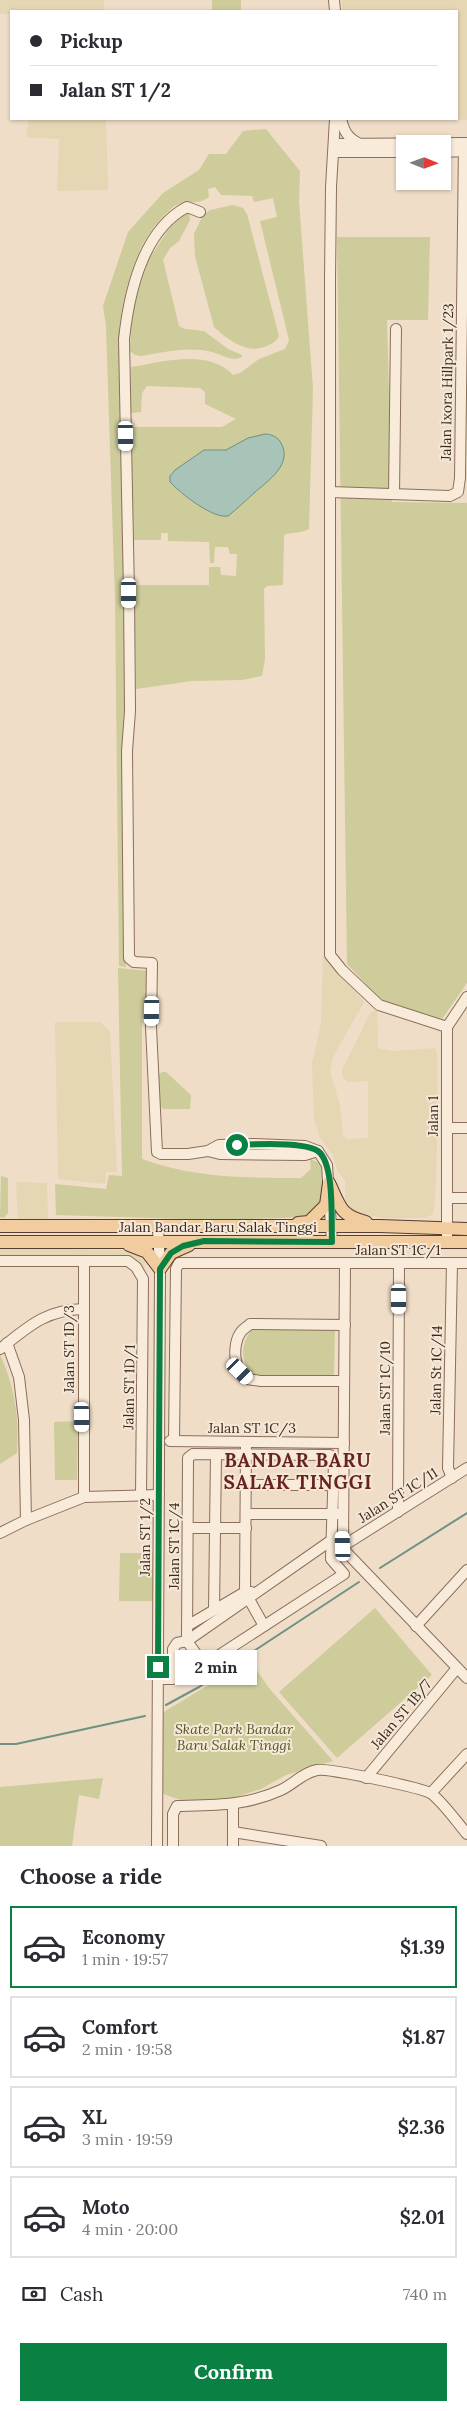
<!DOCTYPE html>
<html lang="en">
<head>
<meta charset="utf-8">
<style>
  body { margin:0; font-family:Lora,serif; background:#f7f7f7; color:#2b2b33; height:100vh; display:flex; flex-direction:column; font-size:19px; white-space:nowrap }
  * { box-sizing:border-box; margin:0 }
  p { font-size:16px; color:#7c7c81 }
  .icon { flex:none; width:28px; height:28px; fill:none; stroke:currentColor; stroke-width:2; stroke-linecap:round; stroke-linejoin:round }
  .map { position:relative; height:1846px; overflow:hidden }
  .side { display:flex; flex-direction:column; background:#fff; flex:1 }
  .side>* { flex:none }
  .guide { position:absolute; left:10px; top:10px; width:448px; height:110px; border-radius:0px; box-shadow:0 1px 4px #0004; display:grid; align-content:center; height:110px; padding:0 20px; background:#fff }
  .needle { width:32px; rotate:91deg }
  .tools { position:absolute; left:396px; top:135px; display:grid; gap:10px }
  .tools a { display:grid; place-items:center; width:55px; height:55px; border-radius:0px; background:#fff; box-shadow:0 1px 4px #0004; font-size:25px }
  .end { position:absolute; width:22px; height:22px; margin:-11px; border:6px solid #0b8043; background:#fff; box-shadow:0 0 0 2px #fff }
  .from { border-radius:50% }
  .bubble { position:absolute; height:35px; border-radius:0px; background:#fff; box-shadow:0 1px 4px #0004; font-size:16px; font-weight:800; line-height:35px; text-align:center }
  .car { position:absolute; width:15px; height:30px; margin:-15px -8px; border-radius:6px; box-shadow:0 0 4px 1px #0007; background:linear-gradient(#fff 24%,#345 0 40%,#fff 0 76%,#345 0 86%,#fff 0) }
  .guide b { display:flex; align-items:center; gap:18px; height:48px; font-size:19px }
  .guide b+b { border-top:1px solid #e1e1e2 }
  .guide i { width:12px; height:12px; background:#2b2b33 }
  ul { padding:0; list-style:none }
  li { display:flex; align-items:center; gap:15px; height:82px; margin:0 10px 8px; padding:0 10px; border:2px solid #e1e1e2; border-radius:0px }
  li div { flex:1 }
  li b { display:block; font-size:19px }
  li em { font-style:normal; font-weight:800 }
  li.on { border-color:#0b8043 }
  li>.icon { width:45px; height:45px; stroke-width:1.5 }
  h2 { padding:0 20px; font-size:22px; line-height:60px }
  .pay { display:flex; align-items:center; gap:12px; height:55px; padding:0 20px; font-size:19px }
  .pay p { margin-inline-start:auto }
  .cta { display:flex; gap:10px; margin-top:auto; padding:10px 20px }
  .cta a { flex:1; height:58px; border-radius:0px; background:#0b8043; color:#fff; font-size:20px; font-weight:800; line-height:58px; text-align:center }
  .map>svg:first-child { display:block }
  .farmland { fill:#e5d6b4 }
  .green { fill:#cdcc9a }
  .water { fill:#a8c3b7; stroke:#6e9183 }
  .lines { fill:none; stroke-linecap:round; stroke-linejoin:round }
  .stream { stroke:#6e9183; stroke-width:2 }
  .minor-casing { stroke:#8b6e5c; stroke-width:12 }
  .major-casing { stroke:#593d30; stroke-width:14 }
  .minor { stroke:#f9ebda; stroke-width:10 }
  .major { stroke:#f1cc9f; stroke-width:12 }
  .route { stroke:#0b8043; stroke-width:6 }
  .labels { text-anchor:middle; stroke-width:4; stroke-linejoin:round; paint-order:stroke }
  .street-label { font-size:14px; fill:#3b2920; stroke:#f6e8d7 }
  .park-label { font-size:14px; font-style:italic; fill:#525726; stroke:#f6e8d7 }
  .district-label { font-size:19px; font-weight:bold; letter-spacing:1px; fill:#68231f; stroke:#f6e8d7 }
</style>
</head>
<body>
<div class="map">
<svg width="467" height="1846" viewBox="0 0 467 1846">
  <rect width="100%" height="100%" fill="#efddc7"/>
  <g class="farmland">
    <polygon points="0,0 104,0 104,11 11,11 11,14 0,14 0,75"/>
    <polygon points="342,0 467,0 467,120 412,119 456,119 456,11 342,11"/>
    <polygon points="29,119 106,119 108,190 57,191 59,139 26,137"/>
    <polygon points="323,955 364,1002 334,1055 330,1070 340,1106 343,1136 347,1139 368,1138 368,1081 347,1082 342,1075 342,1070 370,1013 377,1010 378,1048 392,1051 435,1048 437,1051 438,1113 435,1201 433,1214 425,1218 384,1218 355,1213 345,1199 345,1180 338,1172 333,1155 321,1139 314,1120 312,1064 321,1023"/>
    <polygon points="55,1022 101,1022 110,1032 117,1172 106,1172 105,1184 58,1179"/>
    <polygon points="16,1182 47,1183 48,1219 18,1219"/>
    <polygon points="0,1248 125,1250 145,1260 144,1273 140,1266 0,1257"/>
  </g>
  <g class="green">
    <rect x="212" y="0" width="29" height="11"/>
    <path d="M266 129 300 171 299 201 313 389 309 529C302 533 293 532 284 535L283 585 267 586 264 589 265 659 262 676 242 680 192 681 136 689 134 585H209V567H220L221 575 236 576 237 554H230L228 547H215L214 563H210L209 542 168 541V533H161V540H134L131 427H222L236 419 205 404V392L200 388 147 386 142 393 141 412 131 413V367C162 362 208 348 233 375L240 373 259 359 285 349 289 340 260 221 277 217 273 198 254 202 252 196 221 195 215 187 208 189 209 197C197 206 183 200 173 207 136 237 125 286 119 330L126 653 123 739 126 967 119 966 115 600 106 326 103 306 128 232 163 193 199 170 209 154H226L243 131Z"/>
    <path d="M233 205 243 208 247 214 279 336C276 345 257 351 248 348 237 346 222 335 214 327L195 256 194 234 203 215 210 210Z"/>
    <path d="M189 213 190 220 179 241 170 248 163 260 179 326 185 329 204 331 228 349 242 355V357C230 362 224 355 212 352 189 346 165 352 141 356L135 355 130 351 132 309 149 259 168 230 182 215Z"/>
    <polygon points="337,237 430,237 428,320 387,320 392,502 467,503 467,983 442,1019 382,1001 347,964"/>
    <path d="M118 968 148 971 149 1017 142 1018V1159C194 1178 246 1178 301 1178L311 1169 310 1159 322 1164 325 1196 311 1217 219 1220 56 1215 55 1184 106 1189 109 1175 122 1176Z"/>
    <polygon points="162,1072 166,1072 191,1095 190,1109 163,1109 159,1105 159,1074"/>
    <polygon points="1,1176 8,1178 8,1213 4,1218 0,1217"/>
    <path d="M252 1329 335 1330 334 1375H253C240 1360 240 1345 252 1329Z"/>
    <path d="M0 1354C15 1389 19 1415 17 1453L0 1464Z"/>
    <polygon points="78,1421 77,1480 55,1480 54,1422"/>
    <polygon points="120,1553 157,1553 157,1601 119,1601"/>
    <polygon points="375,1608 432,1675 337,1758 279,1692"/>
    <polygon points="250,1660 269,1688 333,1761 286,1775 261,1789 229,1799 183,1801 161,1793 162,1713"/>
    <polygon points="103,1778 99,1799 79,1795 72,1846 0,1846 0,1787"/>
  </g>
  <path class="water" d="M265 434C271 434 278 437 281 443 293 464 268 481 254 493 245 501 237 509 228 516 213 519 180 493 170 482V476L175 470 204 450H226L248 438Z"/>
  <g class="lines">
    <g class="stream">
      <polyline points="380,1568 467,1513"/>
      <polyline points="166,1705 199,1687 359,1582"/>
      <polyline points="0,1744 16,1744 145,1716"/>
    </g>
    <defs>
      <g id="minor">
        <polyline points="334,0 335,11"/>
        <polyline points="335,119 331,187 330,279 330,955 342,970 379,1005 447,1027"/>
        <path d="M341 119C344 131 347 137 358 143"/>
        <polyline points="334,144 467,143"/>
        <polyline points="334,152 405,152"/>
        <polyline points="442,152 467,151"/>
        <path d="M200 212 187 207C143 230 129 293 124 339L129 593 130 711 127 751 129 958 134 962 152 963 151 1027 157 1152 161 1154H188L208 1151 219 1145 254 1144 305 1146 318 1151 327 1165 332 1242"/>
        <polyline points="330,492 450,496 458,492 460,478 464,143"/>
        <polyline points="394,494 396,329"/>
        <polyline points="447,1128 467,1128"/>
        <polyline points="208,1151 220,1154 305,1155 318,1151"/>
        <polyline points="447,1198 467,1198"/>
        <polyline points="447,1235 447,1027 467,997"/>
        <polyline points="0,1261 128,1261 136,1267 143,1279 141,1496"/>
        <polyline points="345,1264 343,1546 346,1552 467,1678"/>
        <polyline points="7,1343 19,1377 24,1420 26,1520"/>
        <path d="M0 1349C28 1327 45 1310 83 1309"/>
        <path d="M344 1381H260C256 1380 251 1380 248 1379 233 1373 232 1343 241 1332 243 1329 247 1327 250 1324L345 1325"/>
        <polyline points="170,1441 344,1443"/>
        <polyline points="174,1441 176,1269 179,1263 467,1263"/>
        <polyline points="246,1442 245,1592 264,1626"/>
        <polygon points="193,1454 330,1455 334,1462 331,1559 344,1574 204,1665 187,1641 188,1458"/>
        <polyline points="452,1478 448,1468 452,1263"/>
        <polyline points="246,1485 333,1485"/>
        <polyline points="84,1497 84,1262"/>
        <polyline points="398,1512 399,1263"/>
        <polyline points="246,1514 340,1514"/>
        <polyline points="188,1528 246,1528"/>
        <polyline points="0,1533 26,1520 84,1497 159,1495"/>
        <polyline points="343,1546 467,1468"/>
        <polyline points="214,1610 216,1454"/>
        <polyline points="187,1626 245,1592 251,1592"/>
        <polyline points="416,1626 467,1570"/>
        <polyline points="158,1679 173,1679 173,1649 177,1643 187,1641 336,1537"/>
        <polyline points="366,1778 457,1668"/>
        <polyline points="431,1793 467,1754"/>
        <polyline points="233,1805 233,1846"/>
        <polyline points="233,1832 321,1846"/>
        <polyline points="157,1846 160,1269 158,1228"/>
        <path d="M173 1846V1814L177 1806C216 1805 246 1806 281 1790 294 1784 302 1773 317 1770 328 1768 424 1788 432 1794 445 1805 456 1821 467 1834"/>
      </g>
      <g id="major">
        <path d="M330 1185C340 1207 341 1216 366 1222"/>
        <polyline points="298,1223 309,1222 326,1205 329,1183"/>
        <polyline points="0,1226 380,1226 467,1229"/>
        <polyline points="0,1242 467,1242"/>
        <polyline points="129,1245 147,1252 160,1269 171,1253 189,1245"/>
      </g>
    </defs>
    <use href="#minor" class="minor-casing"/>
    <use href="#major" class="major-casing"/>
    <use href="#minor" class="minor"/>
    <use href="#major" class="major"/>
  </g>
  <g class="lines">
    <path class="route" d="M158 1667 160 1269 171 1253 183 1246 204 1241 332 1242C331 1221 335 1164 318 1151 303 1141 255 1144 237 1145"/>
  </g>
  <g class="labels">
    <g class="street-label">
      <text transform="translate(447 382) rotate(-89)" y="5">Jalan Ixora Hillpark 1/23</text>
      <text transform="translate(433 1116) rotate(-90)" y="5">Jalan 1</text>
      <text x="218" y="1232">Jalan Bandar Baru Salak Tinggi</text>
      <text x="398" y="1255">Jalan ST 1C/1</text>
      <text transform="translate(69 1349) rotate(-90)" y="5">Jalan ST 1D/3</text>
      <text transform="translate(436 1370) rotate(-89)" y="5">Jalan St 1C/14</text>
      <text transform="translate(129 1387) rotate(-89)" y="5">Jalan ST 1D/1</text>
      <text transform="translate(385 1388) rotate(-90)" y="5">Jalan ST 1C/10</text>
      <text x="252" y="1433">Jalan ST 1C/3</text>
      <text transform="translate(398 1495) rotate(-32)" y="5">Jalan ST 1C/11</text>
      <text transform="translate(145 1537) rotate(-90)" y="5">Jalan ST 1/2</text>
      <text transform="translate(174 1546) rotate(-90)" y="5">Jalan ST 1C/4</text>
      <text transform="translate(401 1714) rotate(-50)" y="5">Jalan ST 1B/7</text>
    </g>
    <g class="park-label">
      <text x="234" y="1734">Skate Park Bandar<tspan x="234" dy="16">Baru Salak Tinggi</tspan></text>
    </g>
    <g class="district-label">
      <text x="298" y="1467">BANDAR BARU<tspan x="298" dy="22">SALAK TINGGI</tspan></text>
    </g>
  </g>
</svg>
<div class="tools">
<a><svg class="needle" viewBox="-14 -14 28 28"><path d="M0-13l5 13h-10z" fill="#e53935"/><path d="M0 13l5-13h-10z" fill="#7c7c81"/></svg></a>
</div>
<i class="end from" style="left:237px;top:1145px"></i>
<i class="end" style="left:158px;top:1667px"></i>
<div class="bubble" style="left:175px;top:1650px;width:82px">2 min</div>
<i class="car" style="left:126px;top:436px;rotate:179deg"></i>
<i class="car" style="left:129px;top:593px;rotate:180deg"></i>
<i class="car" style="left:152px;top:1011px;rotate:181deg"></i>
<i class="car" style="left:399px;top:1299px;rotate:180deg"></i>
<i class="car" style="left:240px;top:1371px;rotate:135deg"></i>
<i class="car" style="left:82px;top:1417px;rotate:179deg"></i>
<i class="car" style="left:343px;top:1546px;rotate:358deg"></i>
<div class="guide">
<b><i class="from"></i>Pickup</b>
<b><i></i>Jalan ST 1/2</b>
</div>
</div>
<section class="side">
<h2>Choose a ride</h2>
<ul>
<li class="on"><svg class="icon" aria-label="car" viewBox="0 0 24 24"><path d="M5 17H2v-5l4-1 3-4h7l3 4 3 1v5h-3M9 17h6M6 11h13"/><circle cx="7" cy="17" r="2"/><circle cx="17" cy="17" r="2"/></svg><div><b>Economy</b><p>1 min · 19:57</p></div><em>$1.39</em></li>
<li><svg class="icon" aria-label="car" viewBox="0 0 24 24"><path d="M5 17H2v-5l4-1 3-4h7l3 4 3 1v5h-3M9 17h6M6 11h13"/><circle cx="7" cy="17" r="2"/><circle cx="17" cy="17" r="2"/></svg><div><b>Comfort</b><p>2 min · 19:58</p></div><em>$1.87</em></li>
<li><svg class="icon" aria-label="car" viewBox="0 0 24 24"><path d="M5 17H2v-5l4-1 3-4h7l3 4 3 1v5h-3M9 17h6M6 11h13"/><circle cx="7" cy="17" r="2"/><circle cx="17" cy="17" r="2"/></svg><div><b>XL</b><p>3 min · 19:59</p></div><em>$2.36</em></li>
<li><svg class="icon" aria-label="car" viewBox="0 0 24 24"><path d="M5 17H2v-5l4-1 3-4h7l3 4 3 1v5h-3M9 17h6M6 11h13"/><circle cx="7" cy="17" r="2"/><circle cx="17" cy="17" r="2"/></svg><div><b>Moto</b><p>4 min · 20:00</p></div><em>$2.01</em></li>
</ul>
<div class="pay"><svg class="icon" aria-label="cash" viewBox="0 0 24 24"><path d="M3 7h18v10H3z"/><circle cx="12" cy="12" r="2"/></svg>Cash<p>740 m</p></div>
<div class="cta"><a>Confirm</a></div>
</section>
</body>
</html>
